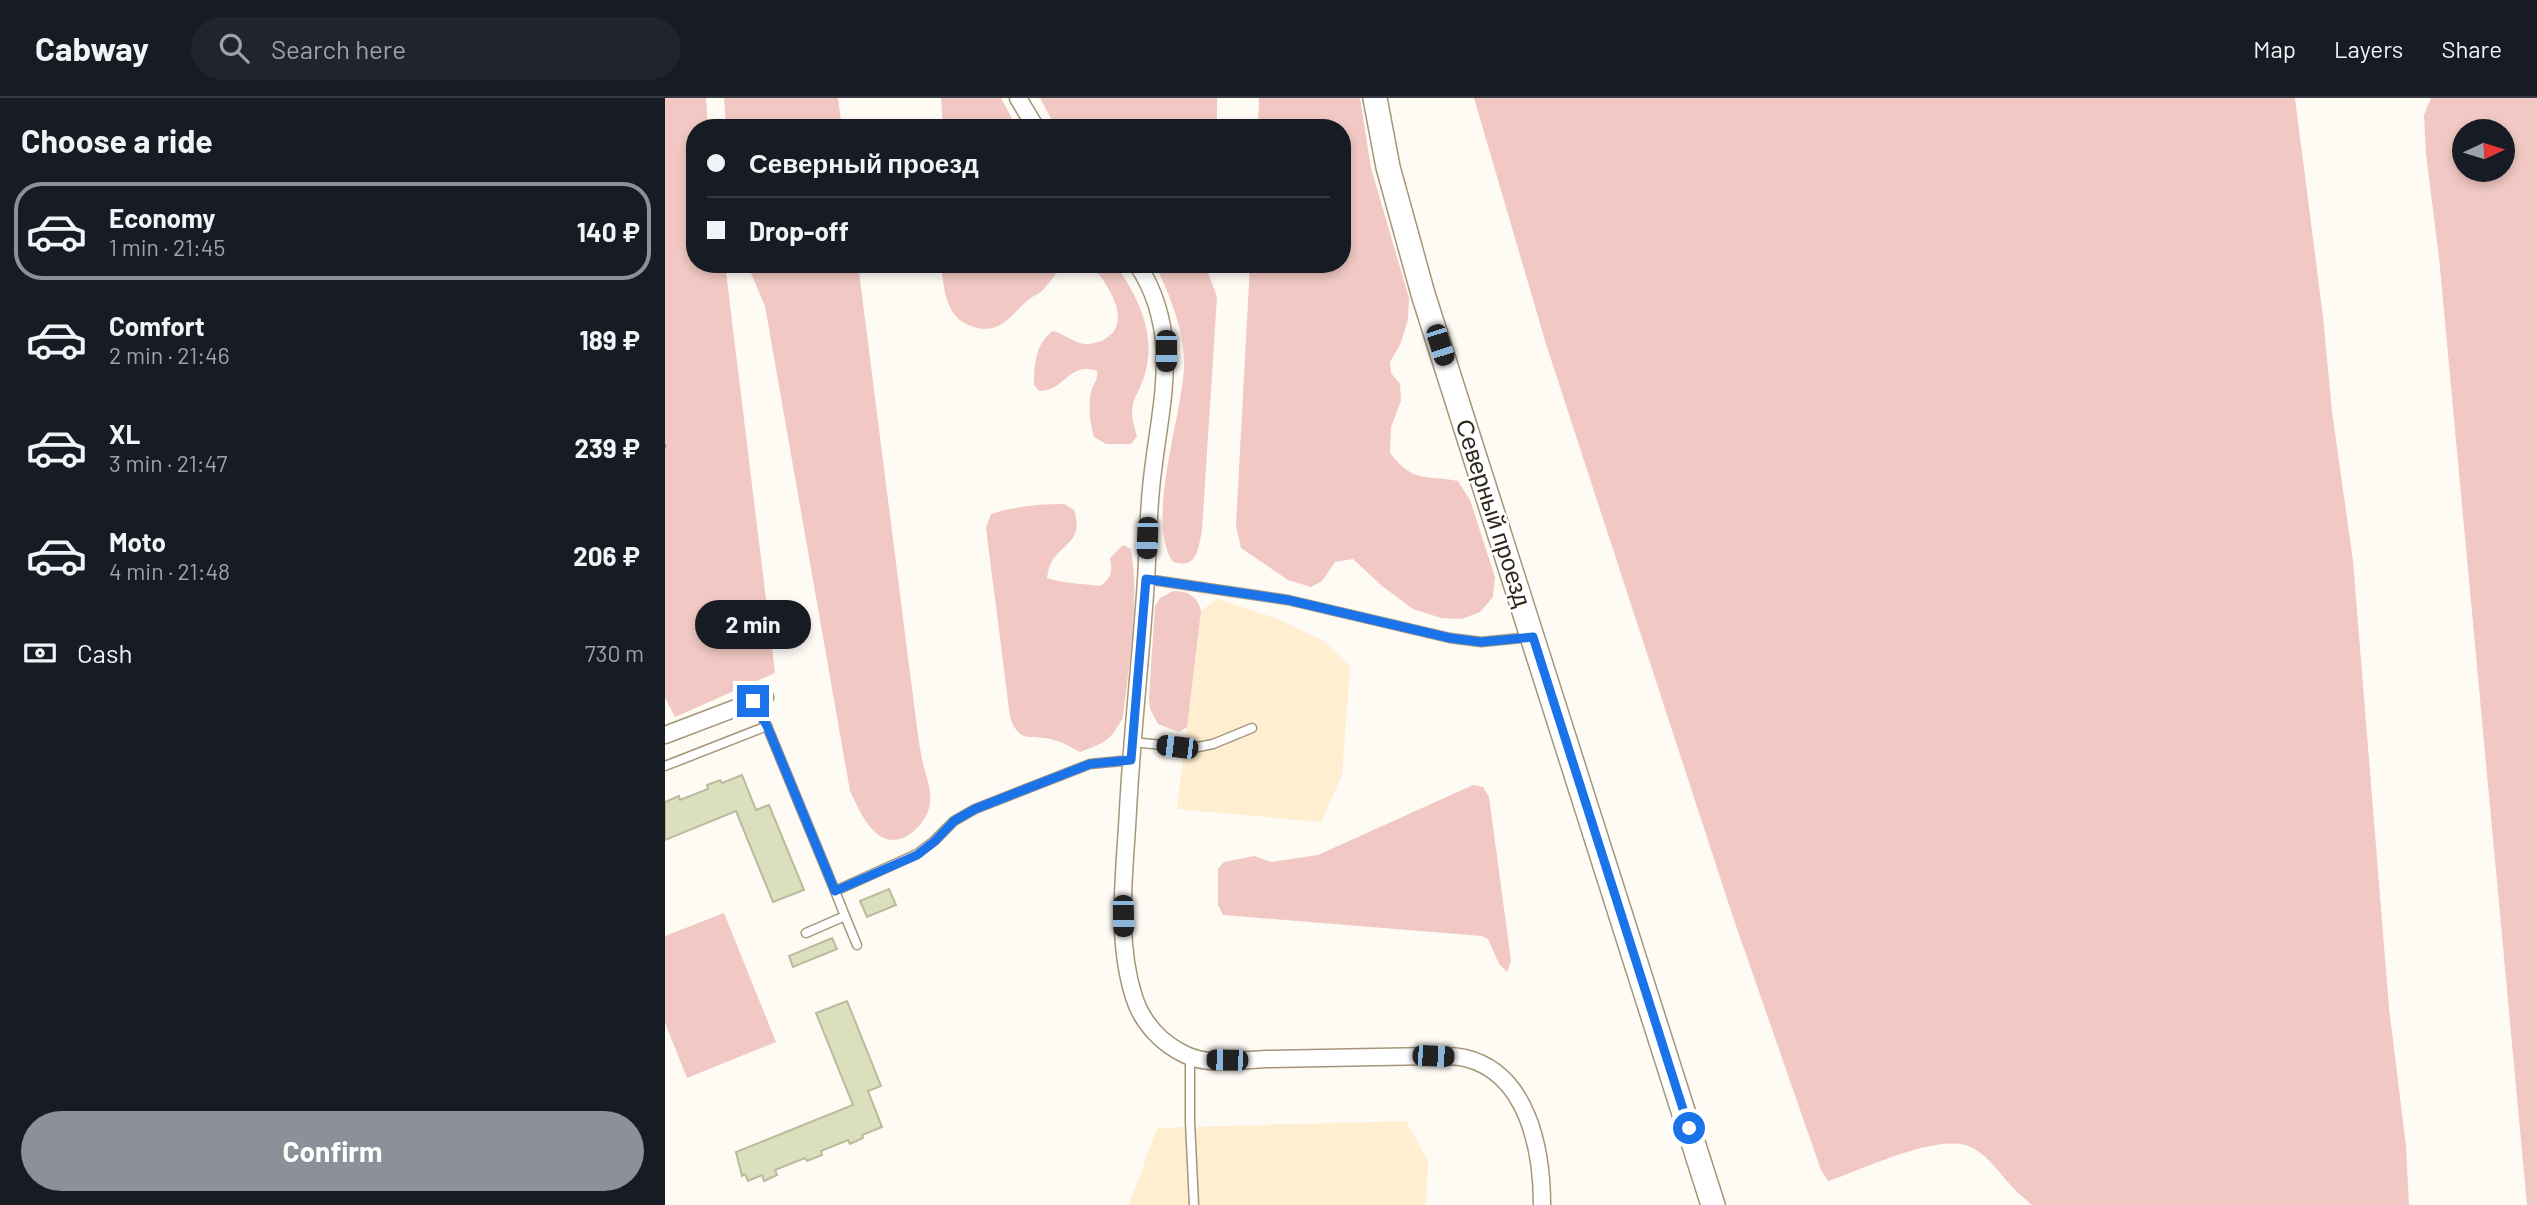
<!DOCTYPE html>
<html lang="en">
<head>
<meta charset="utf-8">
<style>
  body { margin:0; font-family:Barlow,sans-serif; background:#20242c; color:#f1f3f6; height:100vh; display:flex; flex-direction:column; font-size:26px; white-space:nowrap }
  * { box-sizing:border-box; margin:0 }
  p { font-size:23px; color:#9ea1a6 }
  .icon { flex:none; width:38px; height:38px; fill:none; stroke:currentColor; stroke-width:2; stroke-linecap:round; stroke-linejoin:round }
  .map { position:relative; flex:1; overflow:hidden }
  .drawer { display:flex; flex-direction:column; background:#171b24; width:665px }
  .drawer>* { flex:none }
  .banner { position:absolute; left:21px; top:21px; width:665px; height:154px; border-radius:28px; box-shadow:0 4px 10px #0003; display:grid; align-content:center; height:154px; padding:0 21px; background:#171b24 }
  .needle { width:46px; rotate:86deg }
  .controls { position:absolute; left:1787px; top:21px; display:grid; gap:14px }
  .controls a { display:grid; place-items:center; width:63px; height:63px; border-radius:50%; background:#171b24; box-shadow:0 4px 10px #0003; font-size:35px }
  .end { position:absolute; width:32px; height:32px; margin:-16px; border:9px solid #1a73e8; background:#fff; box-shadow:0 0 0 4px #fff }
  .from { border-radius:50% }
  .bubble { position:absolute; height:49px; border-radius:24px; background:#171b24; box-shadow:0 4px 10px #0003; font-size:23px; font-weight:700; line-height:49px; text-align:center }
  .car { position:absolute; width:21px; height:42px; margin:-21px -10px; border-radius:9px; box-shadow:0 0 5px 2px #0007; background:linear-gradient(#222 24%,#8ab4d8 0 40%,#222 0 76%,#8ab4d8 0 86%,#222 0) }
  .banner b { display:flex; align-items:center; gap:24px; height:66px; font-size:26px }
  .banner b+b { border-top:2px solid #363941 }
  .banner i { width:18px; height:18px; background:#f1f3f6 }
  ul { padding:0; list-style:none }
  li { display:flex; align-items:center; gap:21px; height:98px; margin:0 14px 10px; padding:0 7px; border:4px solid transparent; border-radius:28px }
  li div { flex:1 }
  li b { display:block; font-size:26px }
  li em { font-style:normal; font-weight:700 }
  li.current { border-color:#8c9099 }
  li>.icon { width:63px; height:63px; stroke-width:1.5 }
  h2 { padding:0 21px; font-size:32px; line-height:84px }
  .pay { display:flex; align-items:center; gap:18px; height:77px; padding:0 21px; font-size:26px }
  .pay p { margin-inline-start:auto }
  .button { display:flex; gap:14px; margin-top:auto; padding:14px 21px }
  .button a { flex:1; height:80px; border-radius:42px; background:#8c9099; color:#fff; font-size:28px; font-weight:700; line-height:80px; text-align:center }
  header { display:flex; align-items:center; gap:42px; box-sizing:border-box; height:98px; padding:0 35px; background:#171b24; border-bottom:2px solid #363941 }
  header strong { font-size:33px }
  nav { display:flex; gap:38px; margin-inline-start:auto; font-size:24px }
  .search { width:490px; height:63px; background:#20242c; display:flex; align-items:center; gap:18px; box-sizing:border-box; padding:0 24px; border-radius:38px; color:#9ea1a6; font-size:26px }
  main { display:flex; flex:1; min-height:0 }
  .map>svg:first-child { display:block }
  .built { fill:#ffeed0 }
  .green { fill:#f1c8c3; fill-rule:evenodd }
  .building { fill:#dcdfbe; stroke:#b9bc9b; stroke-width:2 }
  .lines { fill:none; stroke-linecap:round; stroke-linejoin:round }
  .lane-casing { stroke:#a69679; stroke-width:11 }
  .street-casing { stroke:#a69679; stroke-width:19 }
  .secondary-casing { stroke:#a69679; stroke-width:26 }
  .path { stroke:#979189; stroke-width:2.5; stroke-dasharray:3.5 5; stroke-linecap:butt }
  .lane { stroke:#fff; stroke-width:8 }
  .street { stroke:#fff; stroke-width:16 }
  .secondary { stroke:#fff; stroke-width:23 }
  .route { stroke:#1a73e8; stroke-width:9 }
  .labels { text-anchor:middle; stroke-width:5; stroke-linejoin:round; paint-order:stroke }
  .street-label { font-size:24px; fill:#2e271c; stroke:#fff }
</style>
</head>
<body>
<header>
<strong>Cabway</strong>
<div class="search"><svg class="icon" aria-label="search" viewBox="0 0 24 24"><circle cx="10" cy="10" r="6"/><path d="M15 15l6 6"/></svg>Search here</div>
<nav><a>Map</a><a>Layers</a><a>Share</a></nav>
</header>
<main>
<section class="drawer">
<h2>Choose a ride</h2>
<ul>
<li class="current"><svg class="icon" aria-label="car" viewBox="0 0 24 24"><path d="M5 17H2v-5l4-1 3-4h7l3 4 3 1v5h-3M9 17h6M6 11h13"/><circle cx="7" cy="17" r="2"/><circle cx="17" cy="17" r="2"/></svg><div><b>Economy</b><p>1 min · 21:45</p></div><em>140 ₽</em></li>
<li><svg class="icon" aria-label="car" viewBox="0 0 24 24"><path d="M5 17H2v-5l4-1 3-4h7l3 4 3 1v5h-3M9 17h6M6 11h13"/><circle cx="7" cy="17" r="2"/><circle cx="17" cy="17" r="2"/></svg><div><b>Comfort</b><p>2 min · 21:46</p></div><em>189 ₽</em></li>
<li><svg class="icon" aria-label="car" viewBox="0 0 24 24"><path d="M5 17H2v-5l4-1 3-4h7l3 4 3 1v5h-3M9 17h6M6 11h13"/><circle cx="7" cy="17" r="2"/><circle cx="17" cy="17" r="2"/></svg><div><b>XL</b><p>3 min · 21:47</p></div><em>239 ₽</em></li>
<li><svg class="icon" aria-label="car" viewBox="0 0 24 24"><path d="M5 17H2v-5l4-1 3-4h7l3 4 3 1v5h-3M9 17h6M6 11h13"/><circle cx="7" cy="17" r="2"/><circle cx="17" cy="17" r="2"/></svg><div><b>Moto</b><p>4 min · 21:48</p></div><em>206 ₽</em></li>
</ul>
<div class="pay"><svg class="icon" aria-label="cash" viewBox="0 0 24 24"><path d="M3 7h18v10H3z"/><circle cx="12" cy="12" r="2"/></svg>Cash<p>730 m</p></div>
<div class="button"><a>Confirm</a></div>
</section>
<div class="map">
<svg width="1872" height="1107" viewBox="0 0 1872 1107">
  <rect width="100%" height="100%" fill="#fefaf4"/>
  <g class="built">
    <polygon points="552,501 611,520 659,543 685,569 677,677 656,724 512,711 536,513"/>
    <polygon points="741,1023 763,1063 761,1107 464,1107 492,1030"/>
  </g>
  <g class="green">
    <polygon points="0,0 41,0 43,30 30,30 30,166 60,166 110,575 10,619 0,600"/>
    <polygon points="59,0 173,0 177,30 61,30"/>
    <polygon points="276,0 336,0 352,30 278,30"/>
    <polygon points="375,0 552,0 552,30 391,30"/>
    <path d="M594 0H695L706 70 744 200 743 222 735 247 725 264 726 275 735 286 736 303 726 329 725 355C748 385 760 377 793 383L805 402 830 479 828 499 815 514 797 521 776 520 748 511 717 488 688 461 670 464 657 483 646 489 623 482 576 450 571 428 585 166H677V30H593Z"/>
    <path d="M809 0H1630L1658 219 1667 314 1688 463 1724 910 1741 1048 1744 1107H1367C1362 1102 1356 1098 1351 1093 1337 1079 1326 1060 1308 1050 1277 1032 1197 1072 1163 1083L1156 1072 1068 819 881 246Z"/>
    <path d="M1766 0H1872V1107H1862L1774 159 1761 56 1759 17ZM1799 33H1838V72H1799Z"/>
    <path d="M82 166H193L252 630C254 644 256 659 260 673 263 684 266 692 265 705 263 725 237 752 215 738 200 728 193 709 185 693L100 208Z"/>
    <path d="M276 166H404C391 172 386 184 377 193 373 197 367 198 363 202 346 217 335 237 309 229 280 221 279 191 276 166Z"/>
    <path d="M426 166H450C471 195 491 234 481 272 473 303 460 301 472 338L466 346H441L429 339C425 325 423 309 426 294 428 286 433 283 432 273 403 263 401 293 374 293L369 287C369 267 370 246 388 233 399 236 408 244 419 246 424 247 435 244 440 241 470 224 441 184 426 166Z"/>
    <path d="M490 166H540L552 199 537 432C533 451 533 471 508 464 480 424 517 319 519 269 520 233 505 198 490 166Z"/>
    <path d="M399 406 409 412C419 443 399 444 387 463 384 467 383 475 382 480 396 485 419 486 435 488 446 481 448 473 445 460L458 447 466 451C475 506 464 564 458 619 446 643 439 645 415 654 407 650 398 644 389 642 366 635 355 648 345 619L321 430 326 416C351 408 374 406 399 406Z"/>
    <path d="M508 493C523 493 532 498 536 513L522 629 514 634 493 626 485 611 484 599 490 508 495 500Z"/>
    <polygon points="808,687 818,689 824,699 846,863 842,874 834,866 823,841 817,838 558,817 553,807 553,771 559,764 589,758 606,764 653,757"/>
    <polygon points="59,815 111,944 22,980 0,925 0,838"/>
  </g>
  <g class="building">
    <polygon points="77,677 91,712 104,707 139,792 108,804 71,713 0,742 0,704 14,698 15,702 43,691 42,687 55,682 57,685"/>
    <polygon points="224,791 231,807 202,819 195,803"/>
    <polygon points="167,840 172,851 128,869 124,858"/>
    <polygon points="182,903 216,988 203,993 217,1029 197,1037 198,1040 185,1046 183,1042 156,1053 157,1057 142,1063 140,1060 110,1072 112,1077 99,1083 97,1077 83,1083 80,1076 77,1078 71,1054 188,1007 151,915"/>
  </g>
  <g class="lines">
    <defs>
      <g id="lane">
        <polyline points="481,481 623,502 785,540 816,544 865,539"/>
        <polyline points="88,603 102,628"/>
        <polyline points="467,644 528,650 548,646 587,630"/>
        <polyline points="0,668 102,628 170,793"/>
        <polyline points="180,818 192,847"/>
        <polyline points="141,835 180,818 170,793 252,756 269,743 289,723 310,711 425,666 466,662"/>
        <polyline points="525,959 525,1024 529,1107"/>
      </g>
      <g id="street">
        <polyline points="353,0 371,30"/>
        <path d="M472 166C520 238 493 312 486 391 483 421 483 451 481 482 476 559 467 635 463 712 460 773 450 840 469 899 477 925 497 946 521 957 544 968 577 962 601 961 657 960 712 959 768 958 778 958 790 957 800 960 863 975 877 1052 877 1107"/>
        <polyline points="0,637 100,599"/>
      </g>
      <polyline id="secondary" points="710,0 723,69 758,196 1048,1107"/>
    </defs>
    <use href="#lane" class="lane-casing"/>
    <use href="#street" class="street-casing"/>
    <use href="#secondary" class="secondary-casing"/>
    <polyline class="path" points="0,346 0,353"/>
    <use href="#lane" class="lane"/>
    <use href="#street" class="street"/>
    <use href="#secondary" class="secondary"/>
  </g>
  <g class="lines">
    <polyline class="route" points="88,603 102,628 170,793 252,757 270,743 289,723 310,711 425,666 466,662 481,481 623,502 785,540 816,544 868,539 1024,1030"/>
  </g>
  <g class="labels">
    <g class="street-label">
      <text transform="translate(828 415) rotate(72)" y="8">Северный проезд</text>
    </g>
  </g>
</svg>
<div class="controls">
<a><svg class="needle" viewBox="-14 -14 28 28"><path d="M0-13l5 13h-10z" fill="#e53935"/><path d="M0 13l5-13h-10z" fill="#9ea1a6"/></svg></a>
</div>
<i class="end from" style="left:1024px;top:1030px"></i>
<i class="end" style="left:88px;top:603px"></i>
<div class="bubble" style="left:30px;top:502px;width:116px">2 min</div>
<i class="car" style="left:775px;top:247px;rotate:162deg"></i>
<i class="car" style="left:501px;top:253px;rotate:180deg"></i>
<i class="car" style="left:482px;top:440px;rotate:182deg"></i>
<i class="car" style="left:512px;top:649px;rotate:277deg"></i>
<i class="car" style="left:458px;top:818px;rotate:179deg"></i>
<i class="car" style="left:768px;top:958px;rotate:92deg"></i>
<i class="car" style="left:562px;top:962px;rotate:271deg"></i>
<div class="banner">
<b><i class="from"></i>Северный проезд</b>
<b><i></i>Drop-off</b>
</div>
</div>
</main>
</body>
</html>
